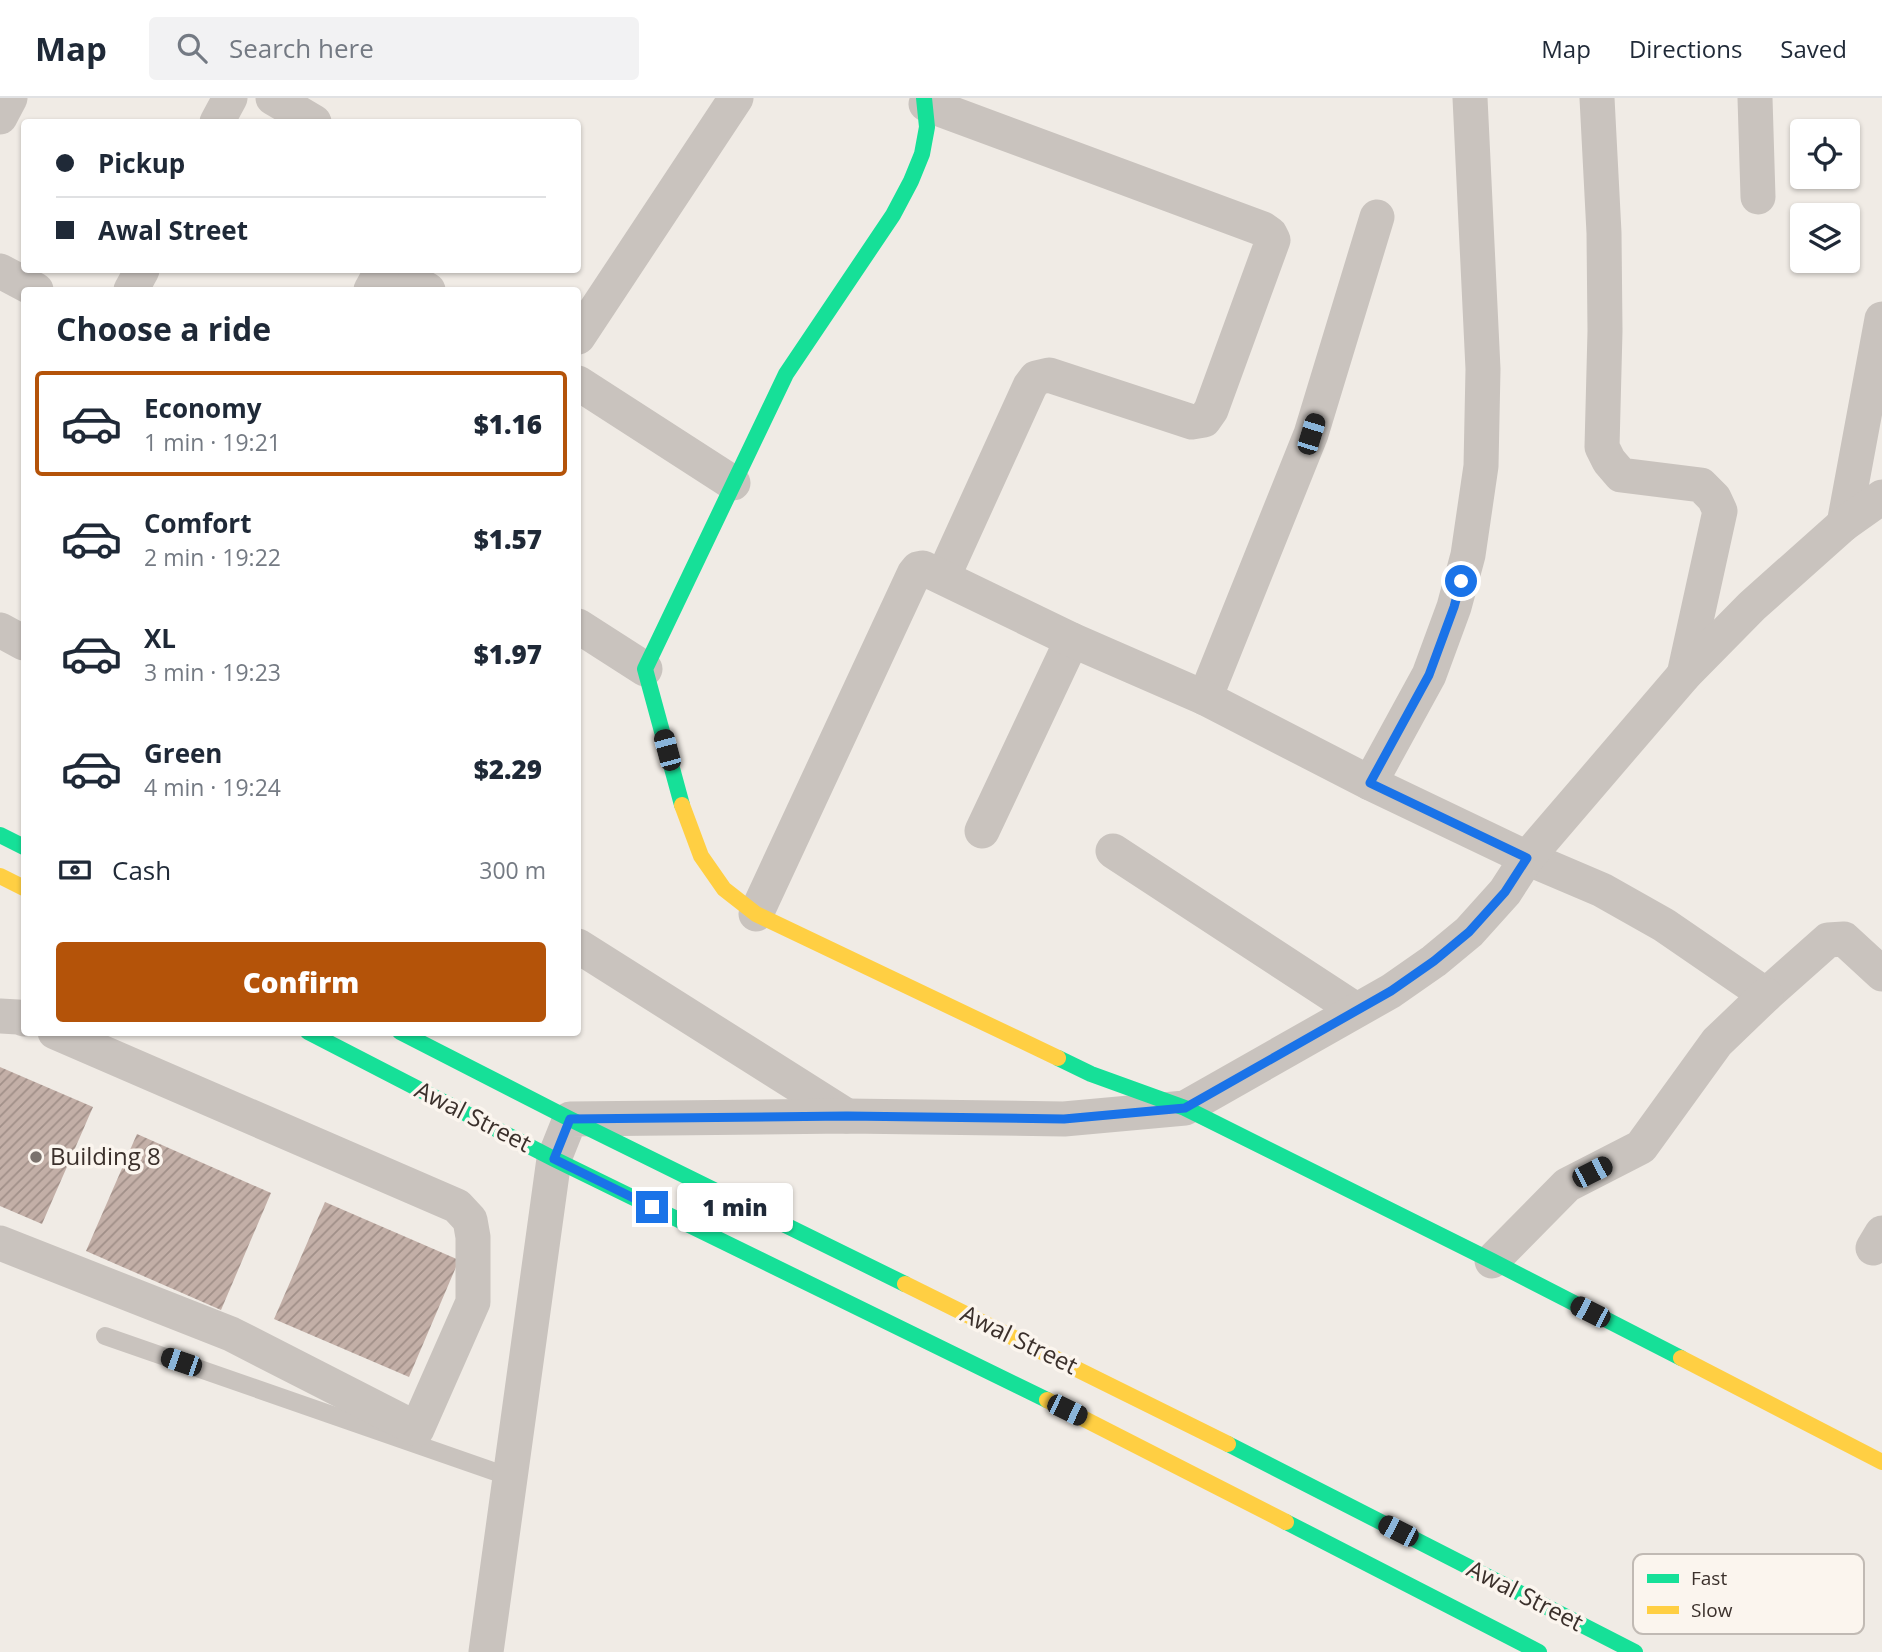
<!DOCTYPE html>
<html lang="en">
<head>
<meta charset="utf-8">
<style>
  body { margin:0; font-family:"Open Sans",sans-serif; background:#f2f2f3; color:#1f2937; height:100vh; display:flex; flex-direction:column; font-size:26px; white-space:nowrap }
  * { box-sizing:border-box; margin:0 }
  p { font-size:23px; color:#747a83 }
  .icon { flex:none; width:38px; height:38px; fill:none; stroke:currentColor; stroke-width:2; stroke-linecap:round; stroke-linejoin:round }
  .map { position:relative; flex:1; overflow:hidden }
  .sheet { position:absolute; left:21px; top:189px; width:560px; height:749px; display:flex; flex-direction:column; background:#fff; border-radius:7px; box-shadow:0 2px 5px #0004 }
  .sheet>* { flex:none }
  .top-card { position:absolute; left:21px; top:21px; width:560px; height:154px; border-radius:7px; box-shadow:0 2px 5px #0004; display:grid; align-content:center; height:154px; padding:0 35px; background:#fff }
  .controls { position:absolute; left:1790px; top:21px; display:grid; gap:14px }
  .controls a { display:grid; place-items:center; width:70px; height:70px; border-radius:7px; background:#fff; box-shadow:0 2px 5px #0004; font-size:35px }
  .end { position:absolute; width:32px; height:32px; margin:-16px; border:9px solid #1a73e8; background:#fff; box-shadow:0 0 0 4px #fff }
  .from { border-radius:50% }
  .bubble { position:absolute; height:49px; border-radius:7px; background:#fff; box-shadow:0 2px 5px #0004; font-size:23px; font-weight:800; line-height:49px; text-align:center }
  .car { position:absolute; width:21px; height:42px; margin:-21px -10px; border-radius:9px; box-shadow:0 0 5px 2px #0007; background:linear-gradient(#222 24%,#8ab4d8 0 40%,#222 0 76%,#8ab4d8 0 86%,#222 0) }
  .top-card b { display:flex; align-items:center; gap:24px; height:66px; font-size:26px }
  .top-card b+b { border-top:2px solid #e0e1e3 }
  .top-card i { width:18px; height:18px; background:#1f2937 }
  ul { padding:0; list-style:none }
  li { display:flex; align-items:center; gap:21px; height:105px; margin:0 14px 10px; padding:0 21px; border:4px solid transparent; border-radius:7px }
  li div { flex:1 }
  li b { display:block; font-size:26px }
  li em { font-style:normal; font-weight:800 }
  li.selected { border-color:#b45309 }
  li>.icon { width:63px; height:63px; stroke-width:1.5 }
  h2 { padding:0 35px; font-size:32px; line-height:84px }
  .pay { display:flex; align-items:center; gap:18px; height:77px; padding:0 35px; font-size:26px }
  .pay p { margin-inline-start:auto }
  .primary-button { display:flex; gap:14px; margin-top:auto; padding:14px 35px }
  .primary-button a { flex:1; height:80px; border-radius:7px; background:#b45309; color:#fff; font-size:28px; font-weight:800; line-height:80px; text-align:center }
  header { display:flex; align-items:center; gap:42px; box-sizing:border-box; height:98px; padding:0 35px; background:#fff; border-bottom:2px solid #e0e1e3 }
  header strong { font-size:33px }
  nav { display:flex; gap:38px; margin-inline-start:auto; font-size:24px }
  .search { width:490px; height:63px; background:#f2f2f3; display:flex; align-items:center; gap:18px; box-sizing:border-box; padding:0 24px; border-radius:7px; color:#747a83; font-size:26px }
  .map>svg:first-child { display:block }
  .building { fill:url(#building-hatch) }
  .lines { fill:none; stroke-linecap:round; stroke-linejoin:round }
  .lane { stroke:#c9c3be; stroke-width:18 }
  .street { stroke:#c9c3be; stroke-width:35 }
  .fast { stroke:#16e098; stroke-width:16 }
  .slow { stroke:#ffcf43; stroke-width:16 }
  .route { stroke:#1a73e8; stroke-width:9 }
  .poi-dot { fill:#7a716c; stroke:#fbf5ee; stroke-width:2.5 }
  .labels { text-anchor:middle; stroke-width:7; stroke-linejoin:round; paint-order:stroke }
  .street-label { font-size:24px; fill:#3b302b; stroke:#fbf5ee }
  .poi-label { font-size:24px; fill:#3b302b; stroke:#fbf5ee; text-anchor:start }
  .key { fill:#fbf5ee; stroke:#c1bab4; stroke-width:2 }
  .key-label { font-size:19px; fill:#3b302b }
</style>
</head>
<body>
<header>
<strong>Map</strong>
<div class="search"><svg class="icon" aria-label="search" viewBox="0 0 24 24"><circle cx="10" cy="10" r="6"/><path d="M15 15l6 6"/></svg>Search here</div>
<nav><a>Map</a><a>Directions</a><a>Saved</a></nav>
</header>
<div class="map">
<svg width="1882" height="1554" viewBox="0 0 1882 1554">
  <defs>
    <pattern id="building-hatch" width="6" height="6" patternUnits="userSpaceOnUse" patternTransform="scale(1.75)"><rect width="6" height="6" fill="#c3afa7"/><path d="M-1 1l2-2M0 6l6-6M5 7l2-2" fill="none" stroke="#a08f88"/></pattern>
  </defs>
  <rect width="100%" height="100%" fill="#f0ebe5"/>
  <g class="building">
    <polygon points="0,969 93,1009 42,1126 0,1108"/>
    <polygon points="137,1036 271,1095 221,1212 86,1153"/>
    <polygon points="325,1104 459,1162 409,1279 274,1221"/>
  </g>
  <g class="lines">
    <polyline class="lane" points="105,1238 510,1379"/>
    <g class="street">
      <polyline points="273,0 314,24"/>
      <polyline points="1597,0 1604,135 1605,233 1602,349 1609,363 1621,377 1701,387 1714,400 1720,413 1684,577"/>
      <polyline points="1755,0 1758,99"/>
      <polyline points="926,6 1263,131 1270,136 1273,142 1211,312 1204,322 1192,324 1049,277 1036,280 1030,288 943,479"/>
      <polyline points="0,19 10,0"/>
      <polyline points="217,24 230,0"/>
      <polyline points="394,172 428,192"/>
      <polyline points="0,173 36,192"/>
      <polyline points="131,192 142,172"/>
      <polyline points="371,192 382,172"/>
      <polyline points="578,239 736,0"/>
      <polyline points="578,285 733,385"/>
      <polyline points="1844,426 1882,221"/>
      <polyline points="578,528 645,571"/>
      <polyline points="0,532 24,545"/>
      <polyline points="1205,600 1311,336 1377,119"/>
      <polyline points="1370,685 1429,577 1454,509 1468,457 1481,368 1483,271 1470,0"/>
      <polyline points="982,733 1072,542"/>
      <polyline points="1113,753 1356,912"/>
      <polyline points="756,816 914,476 918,471 923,470 1072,542 1205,600 1370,685 1527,760 1602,792 1664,827 1766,897 1828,842 1844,841 1882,876"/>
      <polyline points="578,848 847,1018"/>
      <polyline points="0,918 18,919 24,921"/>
      <polyline points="0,1145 231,1236 417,1331 473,1204 473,1139 470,1122 457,1108 55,934"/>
      <polyline points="1873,1150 1882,1135"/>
      <polyline points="1492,1163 1567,1087 1641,1049 1717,944 1766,897"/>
      <polyline points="486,1554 554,1061 570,1021 847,1018 1064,1021 1185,1010 1391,893 1434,863 1469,834 1505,794 1527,760 1684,577 1752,508 1844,426 1882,399"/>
    </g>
    <g class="fast">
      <polyline points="682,707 645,571 786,276 893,117 911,83 922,56 927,29 924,0"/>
      <polyline points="0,737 24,749"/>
      <polyline points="308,934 554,1061 1047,1302"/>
      <polyline points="400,934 570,1021 905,1186"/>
      <polyline points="1058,960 1091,976 1185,1010 1492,1163 1681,1260"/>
      <polyline points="1228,1346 1635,1554"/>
      <polyline points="1286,1424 1539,1554"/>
    </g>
    <g class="slow">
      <polyline points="682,707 701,758 724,791 756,816 1058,960"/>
      <polyline points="0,778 24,790"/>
      <polyline points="905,1186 1228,1346"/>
      <polyline points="1681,1260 1882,1364"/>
      <polyline points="1047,1302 1286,1424"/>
    </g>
  </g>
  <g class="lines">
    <polyline class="route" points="652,1109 554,1061 570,1021 847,1018 1064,1021 1185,1010 1391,893 1434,863 1469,834 1505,794 1527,760 1370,685 1429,577 1454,509 1461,483"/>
  </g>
  <circle class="poi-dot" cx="36" cy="1059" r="7"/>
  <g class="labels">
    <g class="street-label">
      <text transform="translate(473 1019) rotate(27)" y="8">Awal Street</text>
      <text transform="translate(1019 1242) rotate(26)" y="8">Awal Street</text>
      <text transform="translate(1525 1498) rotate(27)" y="8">Awal Street</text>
    </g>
    <g class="poi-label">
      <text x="50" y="1067">Building 8</text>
    </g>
  </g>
  <rect x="1633" y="1456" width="231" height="80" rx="10" class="key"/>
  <rect x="1647" y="1476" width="32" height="9" fill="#16e098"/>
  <rect x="1647" y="1508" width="32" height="8" fill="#ffcf43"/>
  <g class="key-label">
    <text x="1691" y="1487">Fast</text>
    <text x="1691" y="1519">Slow</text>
  </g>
</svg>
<div class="controls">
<a><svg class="icon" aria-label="locate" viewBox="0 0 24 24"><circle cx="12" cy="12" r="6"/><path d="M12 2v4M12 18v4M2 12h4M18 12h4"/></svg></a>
<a><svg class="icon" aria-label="layers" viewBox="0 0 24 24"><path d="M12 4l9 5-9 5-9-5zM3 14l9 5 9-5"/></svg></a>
</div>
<i class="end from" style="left:1461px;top:483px"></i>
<i class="end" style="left:652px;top:1109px"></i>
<div class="bubble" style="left:677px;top:1085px;width:116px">1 min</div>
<i class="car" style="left:1311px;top:336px;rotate:17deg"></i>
<i class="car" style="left:667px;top:652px;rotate:345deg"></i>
<i class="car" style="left:1592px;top:1074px;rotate:63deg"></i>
<i class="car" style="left:1590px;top:1214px;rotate:297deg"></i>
<i class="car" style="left:181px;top:1264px;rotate:289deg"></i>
<i class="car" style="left:1067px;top:1312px;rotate:116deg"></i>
<i class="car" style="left:1398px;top:1433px;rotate:297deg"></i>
<div class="top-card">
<b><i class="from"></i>Pickup</b>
<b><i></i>Awal Street</b>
</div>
<section class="sheet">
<h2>Choose a ride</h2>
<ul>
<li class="selected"><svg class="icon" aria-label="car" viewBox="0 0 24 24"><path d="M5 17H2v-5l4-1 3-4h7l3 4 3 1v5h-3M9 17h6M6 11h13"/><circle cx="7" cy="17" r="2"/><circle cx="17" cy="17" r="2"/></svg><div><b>Economy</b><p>1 min · 19:21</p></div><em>$1.16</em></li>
<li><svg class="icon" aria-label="car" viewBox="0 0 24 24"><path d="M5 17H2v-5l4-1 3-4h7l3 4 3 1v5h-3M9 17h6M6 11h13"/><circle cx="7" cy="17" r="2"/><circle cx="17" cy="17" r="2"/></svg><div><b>Comfort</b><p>2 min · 19:22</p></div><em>$1.57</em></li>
<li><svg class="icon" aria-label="car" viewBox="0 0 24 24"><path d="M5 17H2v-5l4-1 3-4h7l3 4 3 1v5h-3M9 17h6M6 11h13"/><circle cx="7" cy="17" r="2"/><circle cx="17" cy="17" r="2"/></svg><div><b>XL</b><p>3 min · 19:23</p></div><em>$1.97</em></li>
<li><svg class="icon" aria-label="car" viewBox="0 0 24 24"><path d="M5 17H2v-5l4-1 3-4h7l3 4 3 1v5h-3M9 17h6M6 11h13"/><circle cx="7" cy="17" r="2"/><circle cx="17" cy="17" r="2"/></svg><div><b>Green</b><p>4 min · 19:24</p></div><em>$2.29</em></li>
</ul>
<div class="pay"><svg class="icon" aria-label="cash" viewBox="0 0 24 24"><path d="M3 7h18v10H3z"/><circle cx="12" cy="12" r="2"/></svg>Cash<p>300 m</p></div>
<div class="primary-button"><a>Confirm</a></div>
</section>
</div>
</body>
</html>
